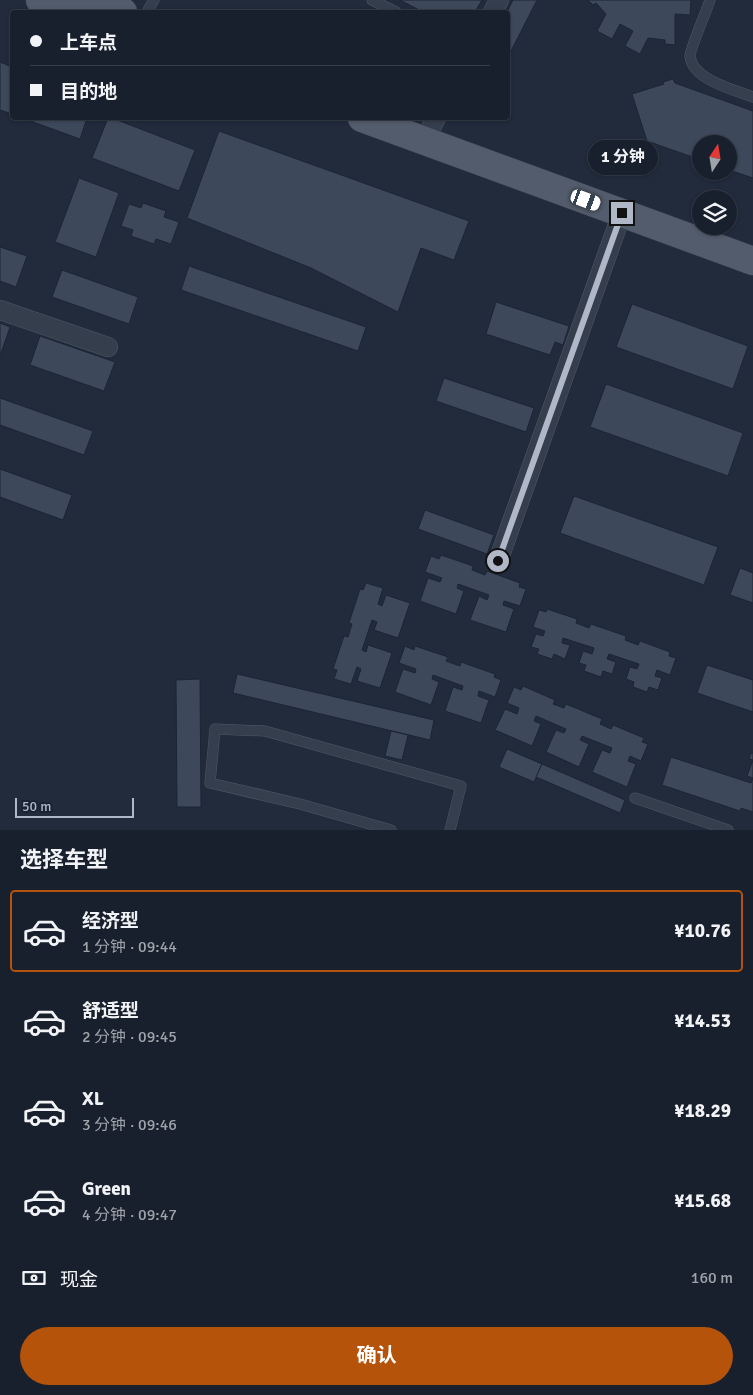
<!DOCTYPE html>
<html lang="zh">
<head>
<meta charset="utf-8">
<style>
  body { margin:0; font-family:Signika,"Noto Sans SC",sans-serif; background:#222835; color:#f1f3f6; height:100vh; display:flex; flex-direction:column; font-size:19px; white-space:nowrap }
  * { box-sizing:border-box; margin:0 }
  p { font-size:16px; color:#9fa3aa }
  .icon { flex:none; width:28px; height:28px; fill:none; stroke:currentColor; stroke-width:2; stroke-linecap:round; stroke-linejoin:round }
  .map { position:relative; height:830px; overflow:hidden }
  .sheet { display:flex; flex-direction:column; background:#19202d; flex:1 }
  .sheet>* { flex:none }
  .top-card { position:absolute; left:10px; top:10px; width:500px; height:110px; border-radius:5px; box-shadow:0 1px 4px #0004,0 0 0 1px #373e49; display:grid; align-content:center; height:110px; padding:0 20px; background:#19202d }
  .needle { width:32px; rotate:12deg }
  .buttons { position:absolute; left:692px; top:135px; display:grid; gap:10px }
  .buttons a { display:grid; place-items:center; width:45px; height:45px; border-radius:50%; background:#19202d; box-shadow:0 1px 4px #0004,0 0 0 1px #373e49; font-size:25px }
  .scale { position:absolute; left:15px; bottom:12px; width:119px; box-sizing:border-box; padding-left:5px; border:2px solid #b0b8c8; border-top:0; font-size:14px; line-height:18px; white-space:nowrap; color:#b0b8c8; -webkit-text-stroke:4px #1a2331; paint-order:stroke }
  .end { position:absolute; width:22px; height:22px; margin:-11px; border:6px solid #b0b8c8; background:#111; box-shadow:0 0 0 2px #111 }
  .from { border-radius:50% }
  .bubble { position:absolute; height:35px; border-radius:18px; background:#19202d; box-shadow:0 1px 4px #0004,0 0 0 1px #373e49; font-size:16px; font-weight:700; line-height:35px; text-align:center }
  .car { position:absolute; width:15px; height:30px; margin:-15px -8px; border-radius:6px; box-shadow:0 0 4px 1px #0007; background:linear-gradient(#fff 24%,#345 0 40%,#fff 0 76%,#345 0 86%,#fff 0) }
  .top-card b { display:flex; align-items:center; gap:18px; height:48px; font-size:19px }
  .top-card b+b { border-top:1px solid #373e49 }
  .top-card i { width:12px; height:12px; background:#f1f3f6 }
  ul { padding:0; list-style:none }
  li { display:flex; align-items:center; gap:15px; height:82px; margin:0 10px 8px; padding:0 10px; border:2px solid transparent; border-radius:5px }
  li div { flex:1 }
  li b { display:block; font-size:19px }
  li em { font-style:normal; font-weight:700 }
  li.active { border-color:#b45309 }
  li>.icon { width:45px; height:45px; stroke-width:1.5 }
  h2 { padding:0 20px; font-size:22px; line-height:60px }
  .pay { display:flex; align-items:center; gap:12px; height:55px; padding:0 20px; font-size:19px }
  .pay p { margin-inline-start:auto }
  .cta { display:flex; gap:10px; margin-top:auto; padding:10px 20px }
  .cta a { flex:1; height:58px; border-radius:30px; background:#b45309; color:#fff; font-size:20px; font-weight:700; line-height:58px; text-align:center }
  .map>svg:first-child { display:block }
  .building { fill:#3d495b; stroke:#1c2533 }
  .lines { fill:none; stroke-linecap:round; stroke-linejoin:round }
  .service-casing { stroke:#505867; stroke-width:11 }
  .minor-casing { stroke:#505867; stroke-width:20 }
  .primary-casing { stroke:#3e4755; stroke-width:29 }
  .service { stroke:#353e4c; stroke-width:10 }
  .minor { stroke:#353e4c; stroke-width:19 }
  .primary { stroke:#535c6c; stroke-width:28 }
  .route { stroke:#b0b8c8; stroke-width:6 }
</style>
</head>
<body>
<div class="map">
<svg width="753" height="830" viewBox="0 0 753 830">
  <rect width="100%" height="100%" fill="#212b3c"/>
  <g class="building">
    <polygon points="400,0 482,0 475,12 423,12"/>
    <polygon points="513,0 537,0 508,57 507,12"/>
    <polygon points="588,0 691,0 690,15 675,14 675,45 665,44 665,40 648,38 640,54 625,46 633,31 620,24 612,39 597,31 606,14 596,3 593,5"/>
    <polygon points="0,62 12,67 12,114 0,110"/>
    <polygon points="673,79 675,83 753,111 753,178 729,170 729,144 701,144 701,160 647,141 632,94 664,84 663,82"/>
    <polygon points="22,118 87,118 80,139"/>
    <polygon points="108,118 112,118 195,150 179,191 92,158"/>
    <polygon points="219,131 469,221 454,260 421,248 398,312 311,268 187,218"/>
    <polygon points="79,178 119,193 96,257 55,242"/>
    <polygon points="143,203 166,211 164,217 179,222 171,244 156,239 154,244 131,236 133,230 121,226 129,204 141,208"/>
    <polygon points="0,247 27,256 16,287 0,281"/>
    <polygon points="189,266 366,327 358,351 181,290"/>
    <polygon points="62,270 138,297 129,324 52,297"/>
    <polygon points="496,302 569,326 563,345 555,342 550,355 486,334"/>
    <polygon points="632,304 748,346 733,389 616,347"/>
    <polygon points="0,323 10,327 0,356"/>
    <polygon points="40,336 115,362 104,391 30,365"/>
    <polygon points="444,378 534,408 526,432 436,401"/>
    <polygon points="606,384 743,433 728,476 590,427"/>
    <polygon points="0,398 93,431 84,455 0,425"/>
    <polygon points="0,469 72,495 63,520 0,497"/>
    <polygon points="574,496 718,547 704,585 560,533"/>
    <polygon points="425,510 494,535 487,554 418,529"/>
    <polygon points="441,555 473,566 472,570 485,575 487,571 520,583 519,587 526,589 520,606 504,601 503,605 514,609 506,632 470,620 479,596 487,600 489,595 458,584 457,588 464,591 456,614 420,601 428,578 440,582 442,578 425,572 431,556 439,559"/>
    <polygon points="740,568 753,573 753,603 730,595"/>
    <polygon points="366,583 383,588 378,604 382,606 386,595 410,603 398,638 374,630 377,622 372,620 362,650 366,652 368,645 392,653 380,688 357,681 361,669 357,667 351,684 334,679 337,670 333,669 344,636 348,637 352,624 349,623 360,589 363,590"/>
    <polygon points="547,609 577,619 576,623 589,628 591,624 626,636 625,640 638,645 640,641 670,652 669,656 676,658 670,675 657,670 655,676 662,678 658,690 649,687 647,692 633,687 634,682 626,679 630,667 637,669 639,664 609,654 607,659 616,662 612,674 603,671 601,677 584,671 586,665 579,663 583,651 592,654 594,648 563,638 562,643 570,645 565,659 554,654 552,659 537,654 539,649 531,647 536,634 543,636 545,631 533,627 539,610 546,612"/>
    <polygon points="405,646 414,650 415,646 448,657 446,661 460,666 461,662 495,674 494,677 501,680 495,697 479,691 478,696 489,700 481,723 445,711 453,687 462,690 463,686 433,675 432,679 439,682 431,705 395,692 403,669 415,673 416,669 399,663"/>
    <polygon points="707,665 753,680 753,712 697,693"/>
    <polygon points="237,674 434,720 430,740 233,693"/>
    <polygon points="200,679 201,807 177,807 176,680"/>
    <polygon points="523,686 555,700 553,704 564,708 566,704 602,719 600,724 611,729 613,725 644,738 642,742 648,744 641,761 630,756 628,761 636,764 627,787 592,772 602,750 610,753 612,748 582,736 580,740 589,744 579,767 546,752 556,730 564,733 566,729 536,716 534,721 541,724 532,746 495,730 505,709 517,714 519,708 507,703 514,687 521,690"/>
    <polygon points="391,731 408,735 402,760 385,756"/>
    <polygon points="507,749 542,764 534,782 499,767"/>
    <polygon points="751,753 753,753 753,812 741,808 740,811 662,785 671,757 751,783 753,778 747,776 753,760 749,759"/>
    <polygon points="542,764 625,800 620,813 536,777"/>
  </g>
  <g class="lines">
    <defs>
      <g id="service">
        <polyline points="372,0 396,12"/>
        <path d="M710 0C707 10 690 49 690 56 692 80 735 90 753 97"/>
        <polyline points="147,12 154,0"/>
        <polyline points="635,798 728,830"/>
        <polyline points="391,830 300,804 210,783 215,729 265,731 461,786 450,830"/>
      </g>
      <g id="minor">
        <polyline points="493,12 499,0"/>
        <polyline points="425,140 436,118"/>
        <polyline points="0,310 108,347"/>
        <polyline points="498,561 622,213"/>
      </g>
      <g id="primary">
        <polyline points="40,0 75,12"/>
        <polyline points="89,0 123,12"/>
        <polyline points="362,118 753,261"/>
      </g>
    </defs>
    <use href="#service" class="service-casing"/>
    <use href="#minor" class="minor-casing"/>
    <use href="#primary" class="primary-casing"/>
    <use href="#service" class="service"/>
    <use href="#minor" class="minor"/>
    <use href="#primary" class="primary"/>
  </g>
  <g class="lines">
    <polyline class="route" points="498,561 622,213"/>
  </g>
</svg>
<div class="buttons">
<a><svg class="needle" viewBox="-14 -14 28 28"><path d="M0-13l5 13h-10z" fill="#e53935"/><path d="M0 13l5-13h-10z" fill="#9fa3aa"/></svg></a>
<a><svg class="icon" aria-label="layers" viewBox="0 0 24 24"><path d="M12 4l9 5-9 5-9-5zM3 14l9 5 9-5"/></svg></a>
</div>
<div class="scale">50 m</div>
<i class="end from" style="left:498px;top:561px"></i>
<i class="end" style="left:622px;top:213px"></i>
<div class="bubble" style="left:588px;top:140px;width:70px">1 分钟</div>
<i class="car" style="left:586px;top:200px;rotate:110deg"></i>
<div class="top-card">
<b><i class="from"></i>上车点</b>
<b><i></i>目的地</b>
</div>
</div>
<section class="sheet">
<h2>选择车型</h2>
<ul>
<li class="active"><svg class="icon" aria-label="car" viewBox="0 0 24 24"><path d="M5 17H2v-5l4-1 3-4h7l3 4 3 1v5h-3M9 17h6M6 11h13"/><circle cx="7" cy="17" r="2"/><circle cx="17" cy="17" r="2"/></svg><div><b>经济型</b><p>1 分钟 · 09:44</p></div><em>¥10.76</em></li>
<li><svg class="icon" aria-label="car" viewBox="0 0 24 24"><path d="M5 17H2v-5l4-1 3-4h7l3 4 3 1v5h-3M9 17h6M6 11h13"/><circle cx="7" cy="17" r="2"/><circle cx="17" cy="17" r="2"/></svg><div><b>舒适型</b><p>2 分钟 · 09:45</p></div><em>¥14.53</em></li>
<li><svg class="icon" aria-label="car" viewBox="0 0 24 24"><path d="M5 17H2v-5l4-1 3-4h7l3 4 3 1v5h-3M9 17h6M6 11h13"/><circle cx="7" cy="17" r="2"/><circle cx="17" cy="17" r="2"/></svg><div><b>XL</b><p>3 分钟 · 09:46</p></div><em>¥18.29</em></li>
<li><svg class="icon" aria-label="car" viewBox="0 0 24 24"><path d="M5 17H2v-5l4-1 3-4h7l3 4 3 1v5h-3M9 17h6M6 11h13"/><circle cx="7" cy="17" r="2"/><circle cx="17" cy="17" r="2"/></svg><div><b>Green</b><p>4 分钟 · 09:47</p></div><em>¥15.68</em></li>
</ul>
<div class="pay"><svg class="icon" aria-label="cash" viewBox="0 0 24 24"><path d="M3 7h18v10H3z"/><circle cx="12" cy="12" r="2"/></svg>现金<p>160 m</p></div>
<div class="cta"><a>确认</a></div>
</section>
</body>
</html>
